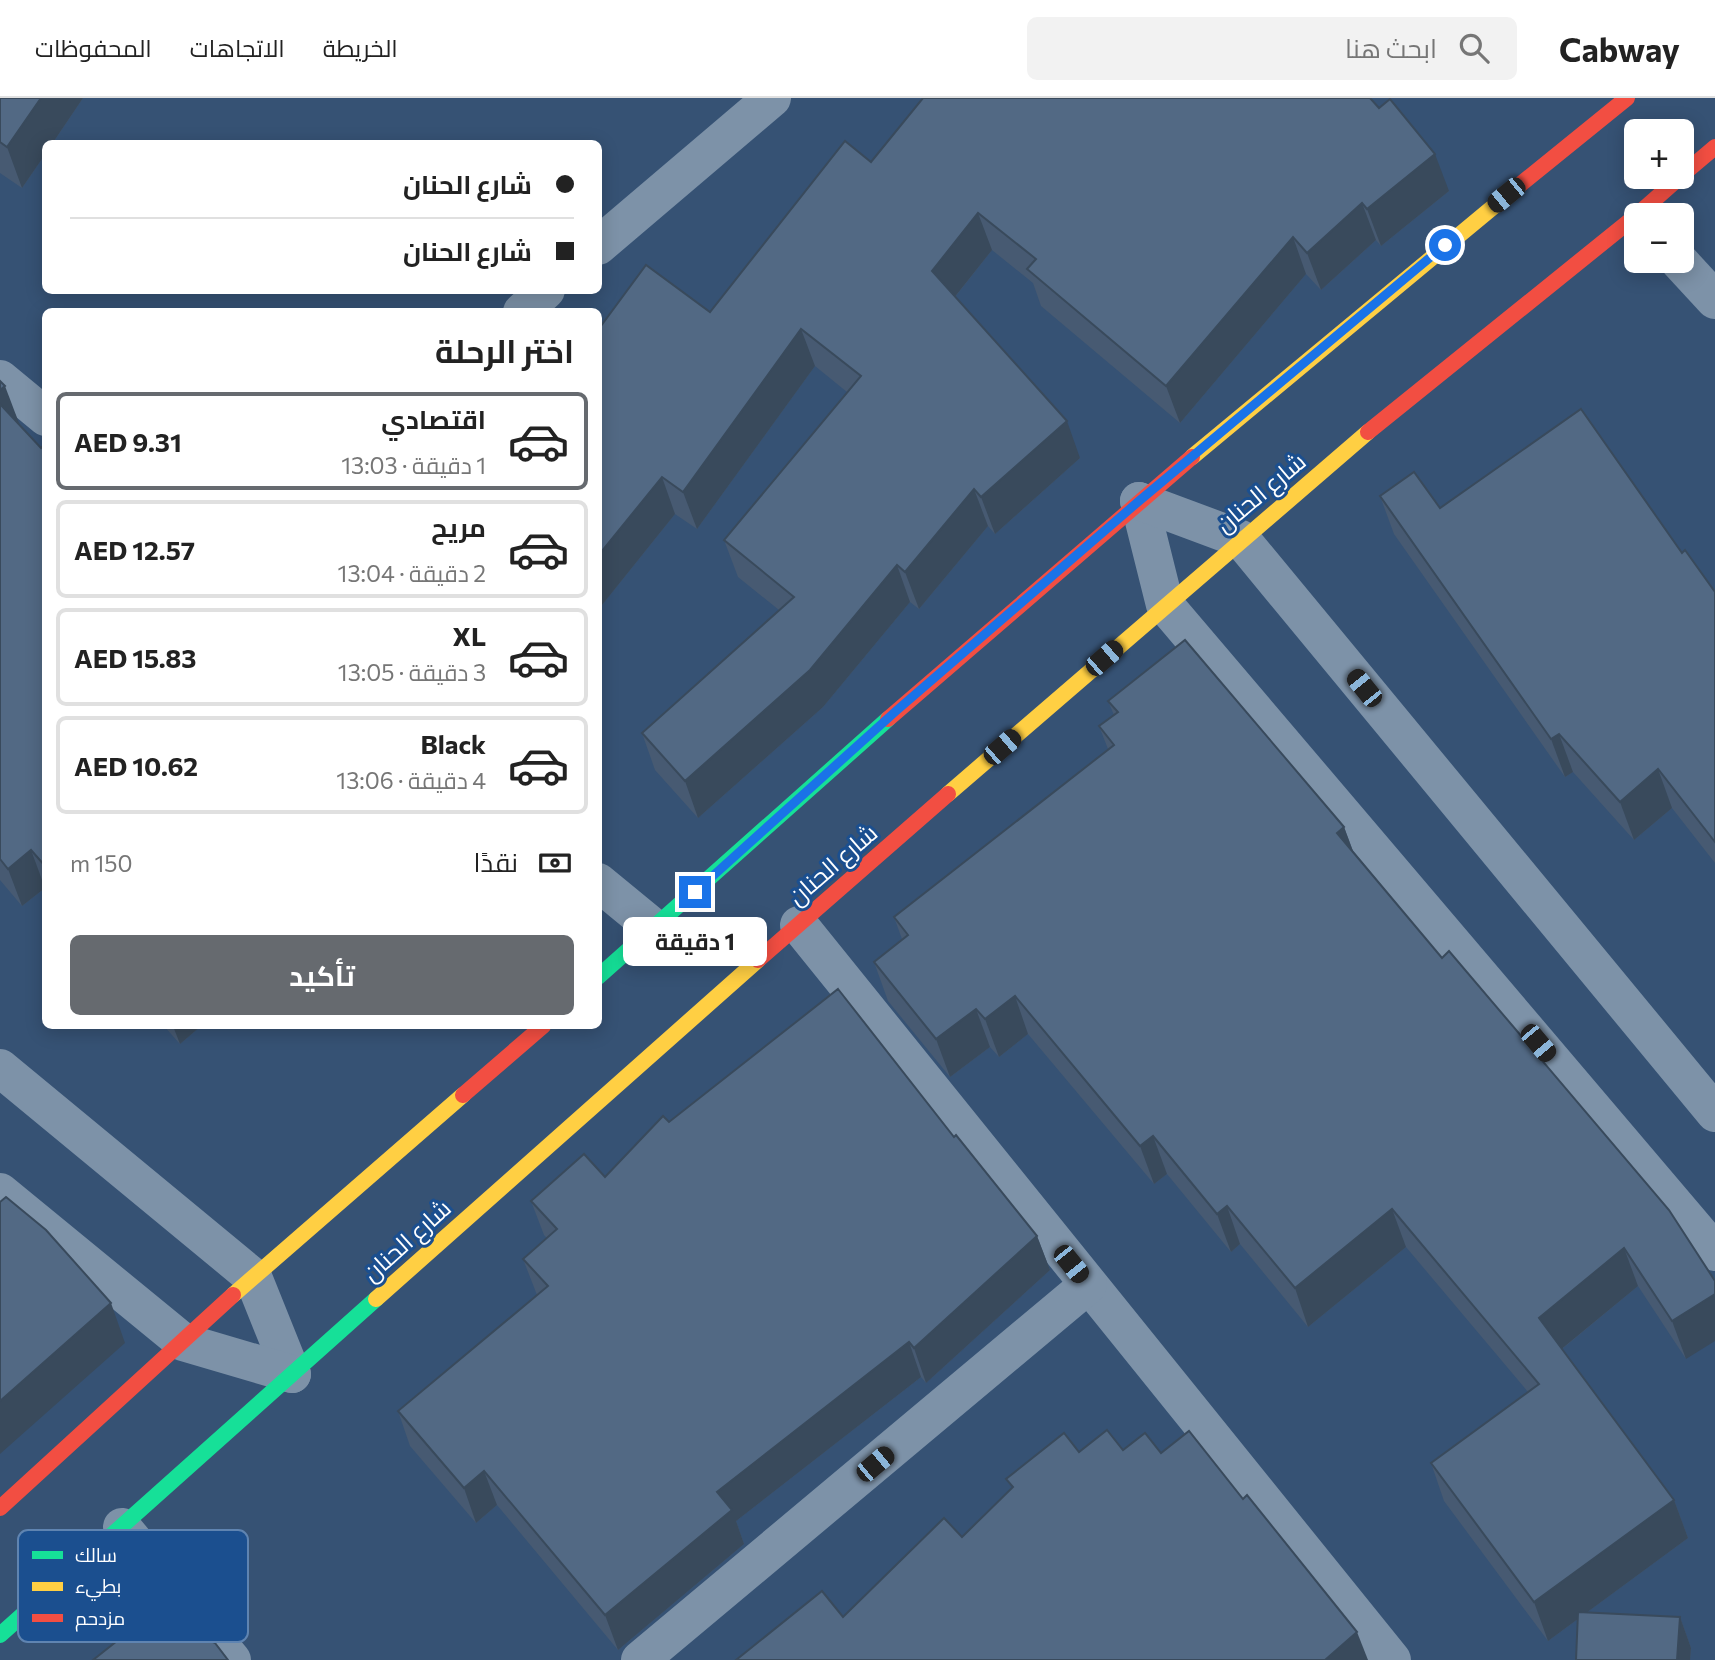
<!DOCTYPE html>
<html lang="ar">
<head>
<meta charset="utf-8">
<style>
  body { margin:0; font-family:Commissioner,Cairo,sans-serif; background:#f2f2f2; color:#222; direction:rtl; height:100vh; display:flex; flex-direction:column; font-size:26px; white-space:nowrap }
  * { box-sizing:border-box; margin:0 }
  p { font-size:23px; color:#767676 }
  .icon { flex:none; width:38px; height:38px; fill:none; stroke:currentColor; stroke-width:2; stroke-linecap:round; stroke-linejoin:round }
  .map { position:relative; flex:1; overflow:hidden; direction:ltr }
  .sheet { position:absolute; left:42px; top:210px; width:560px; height:721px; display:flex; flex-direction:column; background:#fff; border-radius:10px; box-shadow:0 4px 18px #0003; direction:rtl }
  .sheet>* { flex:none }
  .guide { position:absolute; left:42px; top:42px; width:560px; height:154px; border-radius:10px; box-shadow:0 4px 18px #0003; direction:rtl; display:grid; align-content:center; height:154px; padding:0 28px; background:#fff }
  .buttons { position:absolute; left:1624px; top:21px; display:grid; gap:14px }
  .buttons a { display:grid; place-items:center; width:70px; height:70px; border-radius:10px; background:#fff; box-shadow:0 4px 18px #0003; font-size:35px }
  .end { position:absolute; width:32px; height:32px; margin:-16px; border:9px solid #1a73e8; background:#fff; box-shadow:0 0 0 4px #fff }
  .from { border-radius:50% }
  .bubble { position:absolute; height:49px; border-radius:10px; background:#fff; box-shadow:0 4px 18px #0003; font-size:23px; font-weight:700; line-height:49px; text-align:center; direction:rtl }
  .car { position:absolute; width:21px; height:42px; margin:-21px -10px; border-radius:9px; box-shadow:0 0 5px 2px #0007; background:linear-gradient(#222 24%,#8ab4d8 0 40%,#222 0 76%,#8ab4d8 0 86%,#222 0) }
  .guide b { display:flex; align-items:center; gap:24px; height:66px; font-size:26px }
  .guide b+b { border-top:2px solid #e0e0e0 }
  .guide i { width:18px; height:18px; background:#222 }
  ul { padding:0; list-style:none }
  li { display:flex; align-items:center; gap:21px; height:98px; margin:0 14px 10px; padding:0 14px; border:4px solid #e0e0e0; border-radius:10px }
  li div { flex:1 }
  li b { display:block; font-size:26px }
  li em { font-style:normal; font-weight:700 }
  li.selected { border-color:#666a6f }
  li>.icon { width:63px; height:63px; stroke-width:1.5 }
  h2 { padding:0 28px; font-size:32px; line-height:84px }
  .pay { display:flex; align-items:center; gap:18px; height:77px; padding:0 28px; font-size:26px }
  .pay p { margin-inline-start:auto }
  .primary-button { display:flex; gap:14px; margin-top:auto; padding:14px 28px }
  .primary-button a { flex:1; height:80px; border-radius:10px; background:#666a6f; color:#fff; font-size:28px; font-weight:700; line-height:80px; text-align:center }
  header { display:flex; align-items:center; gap:42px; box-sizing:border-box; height:98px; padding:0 35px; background:#fff; border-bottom:2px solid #e0e0e0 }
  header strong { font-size:33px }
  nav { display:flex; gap:38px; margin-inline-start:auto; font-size:24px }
  .search { width:490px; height:63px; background:#f2f2f2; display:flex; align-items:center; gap:18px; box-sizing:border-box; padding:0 24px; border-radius:10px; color:#767676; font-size:26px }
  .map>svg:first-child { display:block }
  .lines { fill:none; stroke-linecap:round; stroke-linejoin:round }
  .street { stroke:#7d92a8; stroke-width:38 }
  .fast { stroke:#16e098; stroke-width:16 }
  .slow { stroke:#ffcf43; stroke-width:16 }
  .jam { stroke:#f24e42; stroke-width:16 }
  .wall { fill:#475a72 }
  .shaded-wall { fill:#394a5c }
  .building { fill:#526984; stroke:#394a5c; stroke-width:2 }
  .route { stroke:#1a73e8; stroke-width:9 }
  .labels { text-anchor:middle; stroke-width:6; stroke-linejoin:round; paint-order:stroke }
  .street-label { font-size:24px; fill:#fff; stroke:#1b4f8f }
  .key { fill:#1b4f8f; stroke:#5f84b1; stroke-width:2 }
  .key-label { font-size:19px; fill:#fff }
</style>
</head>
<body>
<header>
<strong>Cabway</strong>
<div class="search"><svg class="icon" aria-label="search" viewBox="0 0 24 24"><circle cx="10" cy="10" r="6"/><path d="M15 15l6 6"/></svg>ابحث هنا</div>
<nav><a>الخريطة</a><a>الاتجاهات</a><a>المحفوظات</a></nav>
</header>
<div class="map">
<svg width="1715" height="1562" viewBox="0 0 1715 1562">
  <rect width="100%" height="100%" fill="#365274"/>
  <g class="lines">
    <g class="street">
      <polyline points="598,148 772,0"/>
      <polyline points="1679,163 1715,202"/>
      <polyline points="522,214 546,192"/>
      <polyline points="0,281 46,319"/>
      <polyline points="1139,403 1165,507 1715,1154"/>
      <polyline points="1139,403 1241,441 1715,1015"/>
      <polyline points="598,784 654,830"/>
      <polyline points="799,827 1392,1562"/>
      <polyline points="0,970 253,1179 292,1276"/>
      <polyline points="0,1094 183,1244 292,1276"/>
      <polyline points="122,1429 232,1562"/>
      <polyline points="640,1562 1088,1187"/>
    </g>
    <g class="fast">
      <polyline points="598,879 888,621"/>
      <polyline points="0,1537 376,1201"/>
    </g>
    <g class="slow">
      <polyline points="1192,359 1516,90"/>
      <polyline points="948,696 1368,334"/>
      <polyline points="233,1197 463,997"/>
      <polyline points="376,1201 758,862"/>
    </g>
    <g class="jam">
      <polyline points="1682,77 1715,49"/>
      <polyline points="1516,90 1627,0"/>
      <polyline points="1368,334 1637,117 1680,79"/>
      <polyline points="888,621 1192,359"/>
      <polyline points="758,862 948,696"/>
      <polyline points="463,997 543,928"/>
      <polyline points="0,1410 233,1197"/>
    </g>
  </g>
  <g class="wall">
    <polygon points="0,0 83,0 52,46 46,46 46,55 22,90 0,75"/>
    <polygon points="871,64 1449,93 1381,148 1376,142 1321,192 1306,176 1180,325 1041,208 1033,185 992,152 955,199 1080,360 995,436 988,428 919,511 910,504 823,609 698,720 655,672 642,635 779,512 738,479 724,442 847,294 815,268 697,431 675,416 598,512 710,214"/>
    <polygon points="0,283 19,325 18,326 41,350 46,345 46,791 45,790 22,808 0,782"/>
    <polygon points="1380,398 1682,455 1715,494 1715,765 1672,710 1634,742 1573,674 1565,679 1394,436"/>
    <polygon points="1108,603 1344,729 1353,753 1442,860 1669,1112 1686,1261 1638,1188 1562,1251 1674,1402 1688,1440 1586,1515 1680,1519 1691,1550 1690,1562 1576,1562 1578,1521 1548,1543 1444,1403 1431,1365 1528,1294 1406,1149 1308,1229 1240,1146 1231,1154 1167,1076 1154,1086 1028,936 999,959 990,949 950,979 888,903 874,864 902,841 894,819 1108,651 1099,628 1114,617"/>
    <polygon points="164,928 201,928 180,946"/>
    <polygon points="669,1024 954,1039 1037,1138 1050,1172 926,1285 921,1279 736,1423 744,1446 618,1552 497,1407 476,1425 410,1348 398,1313 537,1197 523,1161 547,1140 544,1137 531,1103 605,1079"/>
  </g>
  <g class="shaded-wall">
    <polygon points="41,0 83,0 52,46 46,46 46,55 22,90 7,49"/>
    <polygon points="1435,56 1449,93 1381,148 1367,111"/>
    <polygon points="1362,105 1376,142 1321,192 1307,155"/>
    <polygon points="978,115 992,152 946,210 932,173"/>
    <polygon points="1293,139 1306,176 1180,325 1166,288"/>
    <polygon points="801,231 815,268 697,431 683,394"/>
    <polygon points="5,288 19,325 6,336 0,319 0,292"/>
    <polygon points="1067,323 1080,360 995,436 981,399"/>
    <polygon points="662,379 675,416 598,512 598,458"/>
    <polygon points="974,391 988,428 919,511 905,474"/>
    <polygon points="897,467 910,504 823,609 698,720 685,683"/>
    <polygon points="1559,636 1573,674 1565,679 1551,641"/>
    <polygon points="1658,671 1672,710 1634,742 1620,704"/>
    <polygon points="1344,729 1358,767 1337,735"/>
    <polygon points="31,752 45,790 22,808 8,771"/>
    <polygon points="1015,898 1028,936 999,959 985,921"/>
    <polygon points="976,911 990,949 950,979 936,941"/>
    <polygon points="173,928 201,928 180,946"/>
    <polygon points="1153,1038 1167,1076 1154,1086 1140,1048"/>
    <polygon points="1227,1108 1240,1146 1231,1154 1217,1116"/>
    <polygon points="1392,1111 1406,1149 1308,1229 1295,1190"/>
    <polygon points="1037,1138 1050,1172 926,1285 914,1250"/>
    <polygon points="1624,1150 1638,1188 1553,1258 1539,1220"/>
    <polygon points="1715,1196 1715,1243 1686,1261 1672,1223"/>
    <polygon points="111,1205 125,1245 0,1356 0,1303"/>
    <polygon points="909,1244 921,1279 736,1423 744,1446 618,1552 605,1517 717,1394"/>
    <polygon points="484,1373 497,1407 476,1425 464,1390"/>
    <polygon points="1674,1402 1688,1440 1548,1543 1534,1504"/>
    <polygon points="1680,1519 1691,1550 1690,1562 1677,1562"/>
    <polygon points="1357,1534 1368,1562 1325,1562"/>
  </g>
  <g class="building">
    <polygon points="0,0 41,0 7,49 0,44"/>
    <polygon points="923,0 1370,0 1379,10 1390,1 1435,56 1367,111 1362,105 1307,155 1293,139 1166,288 1027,171 1036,161 978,115 932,173 1067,323 981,399 974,391 905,474 897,467 810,572 685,683 642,635 794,499 724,442 861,278 801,231 683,394 662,379 598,458 598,232 646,167 710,214 845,43 871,64"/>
    <polygon points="0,283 5,288 0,292"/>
    <polygon points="0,306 41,350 46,345 46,769 31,752 8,771 0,761"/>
    <polygon points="1581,311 1682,455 1685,452 1715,494 1715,744 1658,671 1620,704 1559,636 1551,641 1380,398 1414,374 1440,410"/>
    <polygon points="1185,542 1344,729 1337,735 1442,860 1449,853 1669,1112 1715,1183 1715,1196 1672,1223 1624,1150 1539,1220 1674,1402 1534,1504 1431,1365 1539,1286 1392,1111 1295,1190 1227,1108 1217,1116 1153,1038 1140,1048 1015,898 985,921 976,911 936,941 874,864 908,837 894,819 1114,647 1099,628 1118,614 1108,603"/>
    <polygon points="838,891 954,1039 956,1037 1037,1138 914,1250 909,1244 717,1394 732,1412 605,1517 484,1373 464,1390 398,1313 548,1188 523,1161 557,1131 531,1103 584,1056 605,1079 663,1018 669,1024"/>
    <polygon points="6,1099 46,1132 111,1205 0,1303 0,1104"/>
    <polygon points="1107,1332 1123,1352 1145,1335 1161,1355 1189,1333 1243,1401 1247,1397 1357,1534 1325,1562 736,1562 822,1493 843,1519 944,1420 962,1439 1013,1389 1006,1381 1064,1335 1079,1354"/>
    <polygon points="170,1501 201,1538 215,1545 228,1562 93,1562"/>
    <polygon points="1578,1514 1680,1519 1677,1562 1576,1562"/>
  </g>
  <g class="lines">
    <polyline class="route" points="695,794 896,613 1139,403 1445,147"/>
  </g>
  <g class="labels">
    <g class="street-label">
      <text transform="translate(1261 395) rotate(-40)" y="8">شارع الحنان</text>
      <text transform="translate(833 767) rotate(-41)" y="8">شارع الحنان</text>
      <text transform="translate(407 1143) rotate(-42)" y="8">شارع الحنان</text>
    </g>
  </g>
  <rect x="18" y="1432" width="230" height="112" rx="10" class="key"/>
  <rect x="32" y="1453" width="31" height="8" fill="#16e098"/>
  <rect x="32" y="1484" width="31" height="9" fill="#ffcf43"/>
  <rect x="32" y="1516" width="31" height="8" fill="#f24e42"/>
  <g class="key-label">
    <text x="75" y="1464">سالك</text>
    <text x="75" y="1495">بطيء</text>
    <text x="75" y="1527">مزدحم</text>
  </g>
</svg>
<div class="buttons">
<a>+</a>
<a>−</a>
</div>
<i class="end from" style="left:1445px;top:147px"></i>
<i class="end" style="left:695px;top:794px"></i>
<div class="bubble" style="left:623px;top:819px;width:144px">1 دقيقة</div>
<i class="car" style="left:1506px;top:97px;rotate:231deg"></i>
<i class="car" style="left:1104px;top:560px;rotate:49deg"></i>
<i class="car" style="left:1364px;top:590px;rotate:321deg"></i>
<i class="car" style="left:1002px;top:649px;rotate:49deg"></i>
<i class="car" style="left:1538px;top:945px;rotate:140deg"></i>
<i class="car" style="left:1071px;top:1166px;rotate:141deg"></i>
<i class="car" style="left:875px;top:1366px;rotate:50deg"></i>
<div class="guide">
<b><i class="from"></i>شارع الحنان</b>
<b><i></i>شارع الحنان</b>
</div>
<section class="sheet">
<h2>اختر الرحلة</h2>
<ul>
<li class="selected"><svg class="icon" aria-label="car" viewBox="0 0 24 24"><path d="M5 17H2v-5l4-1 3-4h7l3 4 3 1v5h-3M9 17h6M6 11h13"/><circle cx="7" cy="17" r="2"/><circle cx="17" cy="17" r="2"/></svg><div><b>اقتصادي</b><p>1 دقيقة · 13:03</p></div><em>AED 9.31</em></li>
<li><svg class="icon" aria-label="car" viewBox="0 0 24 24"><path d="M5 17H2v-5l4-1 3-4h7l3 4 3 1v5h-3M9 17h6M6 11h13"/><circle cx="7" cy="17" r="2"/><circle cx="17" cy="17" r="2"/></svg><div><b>مريح</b><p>2 دقيقة · 13:04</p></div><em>AED 12.57</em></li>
<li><svg class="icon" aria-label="car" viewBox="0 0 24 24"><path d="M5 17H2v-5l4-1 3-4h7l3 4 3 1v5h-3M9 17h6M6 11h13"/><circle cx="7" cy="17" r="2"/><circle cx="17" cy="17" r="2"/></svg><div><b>XL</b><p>3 دقيقة · 13:05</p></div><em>AED 15.83</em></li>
<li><svg class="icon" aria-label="car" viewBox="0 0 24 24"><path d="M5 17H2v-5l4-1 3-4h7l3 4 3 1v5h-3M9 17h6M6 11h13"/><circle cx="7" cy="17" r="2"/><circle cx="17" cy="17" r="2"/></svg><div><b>Black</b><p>4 دقيقة · 13:06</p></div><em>AED 10.62</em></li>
</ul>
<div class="pay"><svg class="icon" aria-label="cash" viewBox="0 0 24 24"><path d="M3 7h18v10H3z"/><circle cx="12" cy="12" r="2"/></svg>نقدًا<p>150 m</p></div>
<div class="primary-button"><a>تأكيد</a></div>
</section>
</div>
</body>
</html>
